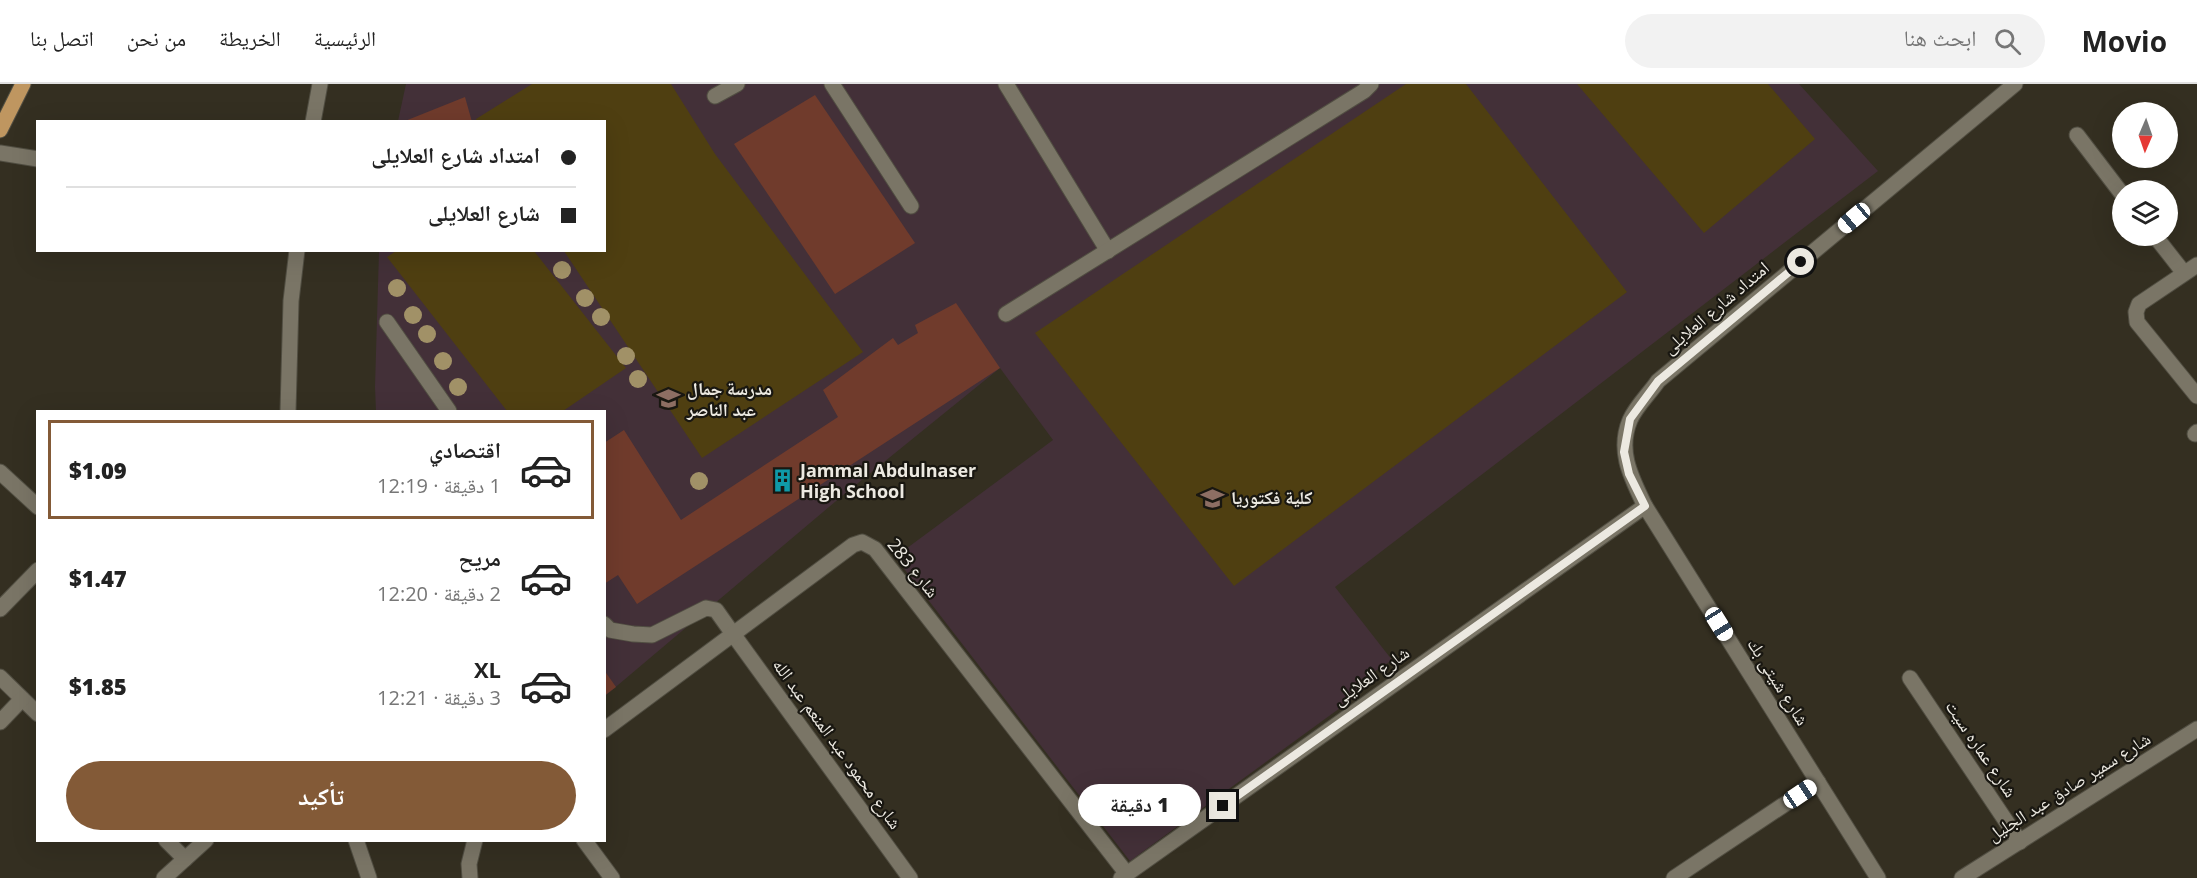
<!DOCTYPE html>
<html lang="ar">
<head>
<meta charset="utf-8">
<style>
  body { margin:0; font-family:"Open Sans","Noto Naskh Arabic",sans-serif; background:#f2f2f2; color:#222; direction:rtl; height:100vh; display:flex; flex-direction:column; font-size:22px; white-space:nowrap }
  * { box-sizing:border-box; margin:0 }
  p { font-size:20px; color:#767676 }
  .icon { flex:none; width:33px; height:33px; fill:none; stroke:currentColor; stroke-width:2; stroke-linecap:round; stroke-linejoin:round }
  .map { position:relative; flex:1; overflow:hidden; direction:ltr }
  .panel { position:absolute; left:36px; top:326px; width:570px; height:432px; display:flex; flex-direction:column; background:#fff; border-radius:0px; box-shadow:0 6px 24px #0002; direction:rtl }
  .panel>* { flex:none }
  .banner { position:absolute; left:36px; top:36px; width:570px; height:132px; border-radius:0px; box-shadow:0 6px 24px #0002; direction:rtl; display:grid; align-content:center; height:132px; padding:0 30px; background:#fff }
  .needle { width:39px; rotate:182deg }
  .controls { position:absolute; left:2112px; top:18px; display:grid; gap:12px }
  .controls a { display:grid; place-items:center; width:66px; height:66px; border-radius:50%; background:#fff; box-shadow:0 6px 24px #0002; font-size:30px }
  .end { position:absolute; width:27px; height:27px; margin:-14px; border:8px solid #ece9e1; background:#111; box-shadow:0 0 0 3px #111 }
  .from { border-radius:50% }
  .bubble { position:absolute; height:42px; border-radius:21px; background:#fff; box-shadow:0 6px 24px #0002; font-size:20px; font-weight:800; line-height:42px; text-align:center; direction:rtl }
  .car { position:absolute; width:18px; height:36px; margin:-18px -9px; border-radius:8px; box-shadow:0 0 4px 2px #0007; background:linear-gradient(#fff 24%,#345 0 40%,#fff 0 76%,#345 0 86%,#fff 0) }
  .banner b { display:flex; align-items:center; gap:21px; height:57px; font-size:22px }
  .banner b+b { border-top:2px solid #e0e0e0 }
  .banner i { width:15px; height:15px; background:#222 }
  ul { padding:10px 0 0; list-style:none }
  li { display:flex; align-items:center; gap:18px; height:99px; margin:0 12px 9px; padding:0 18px; border:3px solid transparent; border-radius:0px }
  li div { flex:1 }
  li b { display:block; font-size:22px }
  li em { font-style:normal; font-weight:800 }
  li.selected { border-color:#835a37 }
  li>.icon { width:54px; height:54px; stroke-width:1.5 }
  .primary-button { display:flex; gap:12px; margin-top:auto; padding:12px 30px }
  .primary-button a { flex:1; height:69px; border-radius:36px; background:#835a37; color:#fff; font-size:24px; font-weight:800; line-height:69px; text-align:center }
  header { display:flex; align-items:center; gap:36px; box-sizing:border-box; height:84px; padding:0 30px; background:#fff; border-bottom:2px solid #e0e0e0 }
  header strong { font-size:28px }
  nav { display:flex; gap:33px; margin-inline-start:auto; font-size:21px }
  .search { width:420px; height:54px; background:#f2f2f2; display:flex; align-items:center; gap:15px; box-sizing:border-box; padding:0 21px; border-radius:33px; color:#767676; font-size:22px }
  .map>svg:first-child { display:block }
  .education { fill:#433038 }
  .green { fill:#4f3f11 }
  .building { fill:#703b2c }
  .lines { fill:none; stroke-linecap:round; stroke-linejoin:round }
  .lane-casing { stroke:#514e42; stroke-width:17 }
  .street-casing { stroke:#514e42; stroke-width:17 }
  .secondary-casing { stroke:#514e42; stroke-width:17 }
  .primary-casing { stroke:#514e42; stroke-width:17 }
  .lane { stroke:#7a7566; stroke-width:15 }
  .street { stroke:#7a7566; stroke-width:15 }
  .secondary { stroke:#7a7566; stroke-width:15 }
  .primary { stroke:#bf9660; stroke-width:15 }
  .tree { fill:#a19167 }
  .route { stroke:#ece9e1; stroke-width:8 }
  .labels { text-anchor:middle; stroke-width:4.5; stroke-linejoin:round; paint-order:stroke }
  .street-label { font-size:18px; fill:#ece9e1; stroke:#191711 }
  .poi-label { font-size:18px; font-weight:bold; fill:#ece9e1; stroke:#191711; text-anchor:start }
</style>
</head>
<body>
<header>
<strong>Movio</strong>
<div class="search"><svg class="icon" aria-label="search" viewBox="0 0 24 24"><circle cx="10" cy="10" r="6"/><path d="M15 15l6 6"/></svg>ابحث هنا</div>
<nav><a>الرئيسية</a><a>الخريطة</a><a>من نحن</a><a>اتصل بنا</a></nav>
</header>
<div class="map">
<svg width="2197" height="794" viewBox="0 0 2197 794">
  <rect width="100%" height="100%" fill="#342f21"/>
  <polygon class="education" points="406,0 1799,0 1878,87 1335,503 1392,576 1357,599 1362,608 1130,777 895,473 1053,356 1000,284 842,412 605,612 604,327 376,327 375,303 379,167 604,166 604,38 398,37"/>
  <g class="green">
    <polygon points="532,0 671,0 715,70 863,268 702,374 564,167 604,166 604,38 477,38 476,35"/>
    <polygon points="1406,0 1466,0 1627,208 1234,502 1035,249"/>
    <polygon points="1577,0 1768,0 1815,55 1704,149"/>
    <polygon points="396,167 534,167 626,284 563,327 507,327 387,173"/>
  </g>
  <g class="building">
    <polygon points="815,11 915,159 835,210 734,60"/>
    <polygon points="465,13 472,38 405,38 405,37"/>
    <polygon points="956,219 1000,284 637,520 618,491 604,500 604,359 624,346 681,436 838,333 823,306 893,254 898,261 918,249 915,241"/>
    <polygon points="604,586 616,603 604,612"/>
  </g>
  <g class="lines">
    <defs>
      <g id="lane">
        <polyline points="832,0 911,122"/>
        <polyline points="1006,0 1108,167"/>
        <polyline points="715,12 737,0"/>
        <polyline points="1006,230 1364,7 1371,0"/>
        <polyline points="387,238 449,327"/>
        <polyline points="604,540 610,546 633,550 652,551 706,524 716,526 733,550"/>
      </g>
      <g id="street">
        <polyline points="2077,51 2122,110"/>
        <polyline points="0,69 38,75"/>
        <polyline points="2155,152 2184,189"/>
        <polyline points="2197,181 2139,220 2136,228 2137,238 2197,312"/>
        <polyline points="2195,350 2197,348"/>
        <polyline points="0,525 38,486"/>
        <polyline points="733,550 910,794"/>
        <polyline points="0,593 38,630"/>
        <polyline points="1910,594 2020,758"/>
        <polyline points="0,638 22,615"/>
        <polyline points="604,646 853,461 862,458 875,465 1127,790"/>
        <polyline points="166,756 185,775"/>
        <polyline points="584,756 612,794"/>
        <polyline points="164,794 206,756"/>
        <polyline points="470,794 469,780 475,756"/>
        <polyline points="1121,794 1645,422"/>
        <polyline points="1674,794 1818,698"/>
        <path d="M1878 794 1645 422C1631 393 1617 367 1630 336 1636 322 1650 309 1658 297L2015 0"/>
        <polyline points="1962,794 2197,645"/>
      </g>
      <g id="secondary">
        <polyline points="313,38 320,0"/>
        <polyline points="288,327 291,217 297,166"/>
        <polyline points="0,388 38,423"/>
        <polyline points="356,756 369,794"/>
      </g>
      <polyline id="primary" points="0,46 23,0"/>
    </defs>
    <use href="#lane" class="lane-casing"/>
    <use href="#street" class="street-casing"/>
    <use href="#secondary" class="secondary-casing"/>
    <use href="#primary" class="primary-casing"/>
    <use href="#lane" class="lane"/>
    <use href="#street" class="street"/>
    <use href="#secondary" class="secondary"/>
    <use href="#primary" class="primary"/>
  </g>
  <g class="tree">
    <circle cx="562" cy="186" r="9"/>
    <circle cx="397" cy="204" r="9"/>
    <circle cx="585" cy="214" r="9"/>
    <circle cx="413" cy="231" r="9"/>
    <circle cx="601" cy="233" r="9"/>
    <circle cx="427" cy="250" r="9"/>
    <circle cx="626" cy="272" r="9"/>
    <circle cx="443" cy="277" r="9"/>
    <circle cx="638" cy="295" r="9"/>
    <circle cx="458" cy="303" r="9"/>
    <circle cx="699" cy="397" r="9"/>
  </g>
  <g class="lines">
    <polyline class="route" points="1223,722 1645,422 1629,390 1624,368 1630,335 1658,297 1801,178"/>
  </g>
  <defs>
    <symbol id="school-bare" viewBox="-9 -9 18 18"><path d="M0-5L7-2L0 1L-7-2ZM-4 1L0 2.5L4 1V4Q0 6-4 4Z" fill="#8d6e63" stroke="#191711" stroke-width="2.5" paint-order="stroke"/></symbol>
    <symbol id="building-bare" viewBox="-9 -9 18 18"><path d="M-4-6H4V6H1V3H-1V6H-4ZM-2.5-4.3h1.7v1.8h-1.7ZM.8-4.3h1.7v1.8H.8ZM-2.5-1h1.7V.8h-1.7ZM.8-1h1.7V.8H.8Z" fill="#0f9aa8" stroke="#191711" stroke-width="2.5" paint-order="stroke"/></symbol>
  </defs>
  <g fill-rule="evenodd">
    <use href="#school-bare" x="652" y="298" width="33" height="33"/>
    <use href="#building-bare" x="766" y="380" width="33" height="33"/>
    <use href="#school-bare" x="1196" y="398" width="33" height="33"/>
  </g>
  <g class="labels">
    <g class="street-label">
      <text transform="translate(1716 224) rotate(-40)" y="6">امتداد شارع العلايلى</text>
      <text transform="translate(913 484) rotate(51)" y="6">شارع 283</text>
      <text transform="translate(1371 592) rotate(-35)" y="6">شارع العلايلى</text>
      <text transform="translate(1778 598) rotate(58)" y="6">شارع شيتى بك</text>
      <text transform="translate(837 660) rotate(54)" y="6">شارع محمود عبد المنعم عبد الله</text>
      <text transform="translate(1981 665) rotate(56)" y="6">شارع عماره سيت</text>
      <text transform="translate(2069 703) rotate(-32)" y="6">شارع سمير صادق عبد الجليل</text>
    </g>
    <g class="poi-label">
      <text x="687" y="311">مدرسة جمال<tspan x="687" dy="21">عبد الناصر</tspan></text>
      <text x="800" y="393">Jammal Abdulnaser<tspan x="800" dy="21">High School</tspan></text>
      <text x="1231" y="420">كلية فكتوريا</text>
    </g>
  </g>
</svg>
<div class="controls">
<a><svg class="needle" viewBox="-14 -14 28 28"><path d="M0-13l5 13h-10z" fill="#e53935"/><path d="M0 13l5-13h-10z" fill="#767676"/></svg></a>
<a><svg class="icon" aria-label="layers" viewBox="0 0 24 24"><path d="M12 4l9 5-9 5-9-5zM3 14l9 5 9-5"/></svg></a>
</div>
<i class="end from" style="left:1801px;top:178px"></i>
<i class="end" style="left:1223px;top:722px"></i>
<div class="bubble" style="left:1078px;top:700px;width:123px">1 دقيقة</div>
<i class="car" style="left:1854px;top:134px;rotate:230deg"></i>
<i class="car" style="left:1719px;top:540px;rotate:148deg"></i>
<i class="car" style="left:1800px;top:710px;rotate:56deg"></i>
<div class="banner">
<b><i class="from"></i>امتداد شارع العلايلى</b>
<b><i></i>شارع العلايلى</b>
</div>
<section class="panel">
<ul>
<li class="selected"><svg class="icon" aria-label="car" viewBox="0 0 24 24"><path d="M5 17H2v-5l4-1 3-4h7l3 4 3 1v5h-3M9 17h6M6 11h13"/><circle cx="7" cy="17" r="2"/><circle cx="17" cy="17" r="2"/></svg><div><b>اقتصادي</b><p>1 دقيقة · 12:19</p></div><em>$1.09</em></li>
<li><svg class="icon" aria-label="car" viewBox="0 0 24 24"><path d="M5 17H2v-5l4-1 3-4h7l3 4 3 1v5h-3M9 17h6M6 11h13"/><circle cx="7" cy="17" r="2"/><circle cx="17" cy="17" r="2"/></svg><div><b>مريح</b><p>2 دقيقة · 12:20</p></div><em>$1.47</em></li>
<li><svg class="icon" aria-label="car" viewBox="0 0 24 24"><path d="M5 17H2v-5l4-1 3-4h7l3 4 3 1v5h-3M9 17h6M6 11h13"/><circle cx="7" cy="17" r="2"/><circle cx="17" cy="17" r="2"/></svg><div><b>XL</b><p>3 دقيقة · 12:21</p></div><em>$1.85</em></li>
</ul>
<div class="primary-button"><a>تأكيد</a></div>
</section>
</div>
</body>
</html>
